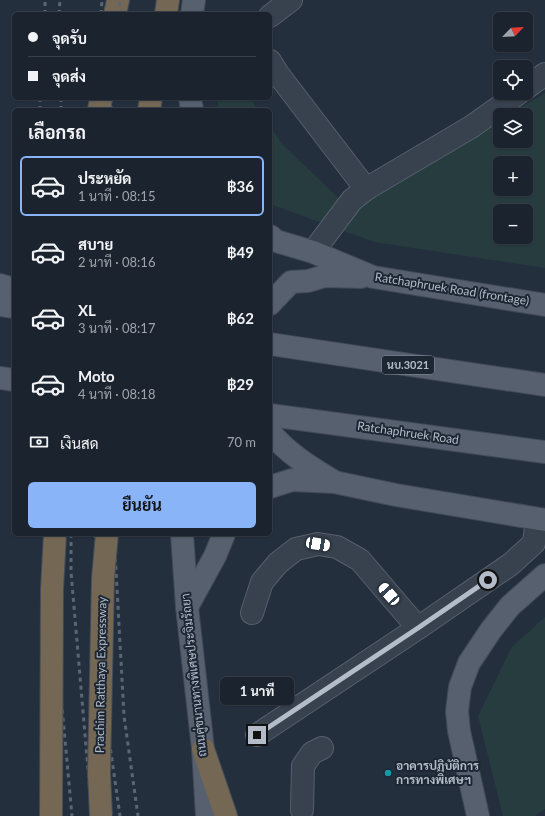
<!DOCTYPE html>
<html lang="th">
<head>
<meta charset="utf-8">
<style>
  body { margin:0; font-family:Lato,Sarabun,sans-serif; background:#282f3a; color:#f1f3f6; height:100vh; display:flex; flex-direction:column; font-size:15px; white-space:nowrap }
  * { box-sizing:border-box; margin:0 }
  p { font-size:13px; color:#a0a4aa }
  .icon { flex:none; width:22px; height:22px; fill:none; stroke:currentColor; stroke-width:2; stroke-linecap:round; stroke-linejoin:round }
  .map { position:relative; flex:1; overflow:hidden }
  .side { position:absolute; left:12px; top:108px; width:260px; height:428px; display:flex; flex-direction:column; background:#1b232e; border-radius:6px; box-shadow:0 1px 3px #0004,0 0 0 1px #39404a }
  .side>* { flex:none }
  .guide { position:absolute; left:12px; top:12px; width:260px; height:88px; border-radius:6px; box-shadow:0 1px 3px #0004,0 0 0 1px #39404a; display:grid; align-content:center; height:88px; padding:0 16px; background:#1b232e }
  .needle { width:26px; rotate:65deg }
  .controls { position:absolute; left:493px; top:12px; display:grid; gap:8px }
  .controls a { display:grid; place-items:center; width:40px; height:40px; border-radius:6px; background:#1b232e; box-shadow:0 1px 3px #0004,0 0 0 1px #39404a; font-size:20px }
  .end { position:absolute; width:18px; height:18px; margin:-9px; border:5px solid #b4bcc9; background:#111; box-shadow:0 0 0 2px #111 }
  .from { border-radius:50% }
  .bubble { position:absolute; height:28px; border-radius:6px; background:#1b232e; box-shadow:0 1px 3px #0004,0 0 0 1px #39404a; font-size:13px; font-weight:700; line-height:28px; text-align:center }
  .car { position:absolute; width:12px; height:24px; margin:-12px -6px; border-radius:5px; box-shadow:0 0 3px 1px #0007; background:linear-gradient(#fff 24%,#345 0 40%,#fff 0 76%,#345 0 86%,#fff 0) }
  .guide b { display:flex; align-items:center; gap:14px; height:38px; font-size:15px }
  .guide b+b { border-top:1px solid #39404a }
  .guide i { width:10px; height:10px; background:#f1f3f6 }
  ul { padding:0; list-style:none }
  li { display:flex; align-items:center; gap:12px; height:60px; margin:0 8px 6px; padding:0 8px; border:2px solid transparent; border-radius:6px }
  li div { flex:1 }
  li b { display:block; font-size:15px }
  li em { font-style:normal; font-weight:700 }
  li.current { border-color:#8ab4f8 }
  li>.icon { width:36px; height:36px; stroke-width:1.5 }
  h2 { padding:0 16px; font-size:18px; line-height:48px }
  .pay { display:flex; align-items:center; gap:10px; height:44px; padding:0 16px; font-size:15px }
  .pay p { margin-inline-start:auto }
  .primary-button { display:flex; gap:8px; margin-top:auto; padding:8px 16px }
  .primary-button a { flex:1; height:46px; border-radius:6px; background:#8ab4f8; color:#111; font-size:16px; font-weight:700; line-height:46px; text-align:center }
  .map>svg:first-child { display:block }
  .green { fill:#263c3f; fill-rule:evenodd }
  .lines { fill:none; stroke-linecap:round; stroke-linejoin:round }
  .minor-casing { stroke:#565f6c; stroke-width:24 }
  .major-casing { stroke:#414a57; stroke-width:24 }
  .highway-casing { stroke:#434c59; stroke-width:24 }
  .minor { stroke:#38414e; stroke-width:22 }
  .major { stroke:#56606e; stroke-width:22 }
  .highway { stroke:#746855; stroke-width:22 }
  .rail { stroke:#5a6575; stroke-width:3; stroke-dasharray:4 4; stroke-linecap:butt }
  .highway-bridge-casing { stroke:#434c59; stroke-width:24; stroke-linecap:butt }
  .highway-bridge { stroke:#746855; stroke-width:22 }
  .route { stroke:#b4bcc9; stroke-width:5 }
  .culture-dot { fill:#0f9aa8; stroke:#1d2633; stroke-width:1.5 }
  .labels { text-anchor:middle; stroke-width:4; stroke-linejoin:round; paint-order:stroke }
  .shield { fill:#1d2633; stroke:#878f9c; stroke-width:1 }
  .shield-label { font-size:11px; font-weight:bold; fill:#b4bcc9 }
  .street-label { font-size:12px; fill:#b4bcc9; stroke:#1d2633 }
  .poi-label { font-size:12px; font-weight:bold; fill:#b4bcc9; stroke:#1d2633; text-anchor:start }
</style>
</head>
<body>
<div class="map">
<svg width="545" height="816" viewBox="0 0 545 816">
  <rect width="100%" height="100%" fill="#242f3e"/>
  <g class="green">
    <path d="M545 93V268L374 242 270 204V126L281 143 351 210 500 120V141H526V115H508ZM500 163H526V189H500ZM500 211H526V237H500Z"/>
    <polygon points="217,98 250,98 258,110 219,110"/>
    <polygon points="545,617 545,809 535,816 503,816 478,716 512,647"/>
  </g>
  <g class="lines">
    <defs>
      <g id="minor">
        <polyline points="270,16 291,0"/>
        <polyline points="270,61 278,74 366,189"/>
        <polyline points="526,88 545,74"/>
        <polyline points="313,252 352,200 366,189 471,127 519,93"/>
        <polyline points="252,613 262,582 278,563 296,549 318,544 337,547 360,560 418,628"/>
        <polyline points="257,735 418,628 511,564 534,543 537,519"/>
        <polyline points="302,810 303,766 312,753 322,748"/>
      </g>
      <g id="major">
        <polyline points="192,14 194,0"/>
        <polyline points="190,98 192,110"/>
        <polyline points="270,236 276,241 313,252 373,277 545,305"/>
        <polyline points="0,285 14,289"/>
        <polyline points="270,304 291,282 308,281 325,276 361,277"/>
        <polyline points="0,305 14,307"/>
        <polyline points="270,344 545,385"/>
        <polyline points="0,378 14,380"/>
        <polyline points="270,415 545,452"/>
        <path d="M270 432C287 453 310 467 333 481"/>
        <polyline points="270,487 292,480 334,482 396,495 545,520"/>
        <polyline points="182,534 187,607 203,749 207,816"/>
        <polyline points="187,607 215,556 224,534"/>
        <polyline points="478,816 459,731 457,711 460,687 469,663 491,630 510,606 545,575"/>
      </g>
      <g id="highway">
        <polyline points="115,14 118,0"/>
        <polyline points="166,14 168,0"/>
        <polyline points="99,110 101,98"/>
        <polyline points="149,110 151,98"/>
        <polyline points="203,749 226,816"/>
      </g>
    </defs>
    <use href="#minor" class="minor-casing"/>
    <use href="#major" class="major-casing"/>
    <use href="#highway" class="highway-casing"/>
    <use href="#minor" class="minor"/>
    <use href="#major" class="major"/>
    <use href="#highway" class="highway"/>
    <g class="rail">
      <polyline points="45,14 45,0"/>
      <polyline points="59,14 60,0"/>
      <polyline points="101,14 102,0"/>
      <polyline points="119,14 120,0"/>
      <polyline points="61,98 61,110"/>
      <polyline points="40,110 40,98"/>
      <polyline points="93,110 93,98"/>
      <polyline points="111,110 111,98"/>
      <polyline points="53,534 61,696 72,816"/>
      <polyline points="71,534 71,572 92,816"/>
      <polyline points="95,534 106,718 120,816"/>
      <polyline points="114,534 124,716 138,816"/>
    </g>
    <defs>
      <g id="highway-bridge">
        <polyline points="51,816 52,589 55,534"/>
        <polyline points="101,816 99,773 103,578 107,534"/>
      </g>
    </defs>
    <use href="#highway-bridge" class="highway-bridge-casing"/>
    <use href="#highway-bridge" class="highway-bridge"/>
  </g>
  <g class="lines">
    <polyline class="route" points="257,735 418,628 488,580"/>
  </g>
  <circle class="culture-dot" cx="388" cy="773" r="4"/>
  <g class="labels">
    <rect class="shield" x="382" y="356" width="52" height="18" rx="3"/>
    <g class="shield-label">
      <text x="408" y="369">นบ.3021</text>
    </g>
    <g class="street-label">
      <text transform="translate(452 289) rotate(9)" y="4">Ratchaphruek Road (frontage)</text>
      <text transform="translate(408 433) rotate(8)" y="4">Ratchaphruek Road</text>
      <text transform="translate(101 675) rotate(-89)" y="4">Prachim Ratthaya Expressway</text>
      <text transform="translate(194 675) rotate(-96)" y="4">ถนนคู่ขนานทางพิเศษประจิมรัถยา</text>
    </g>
    <g class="poi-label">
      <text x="396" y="770">อาคารปฏิบัติการ<tspan x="396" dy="14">การทางพิเศษฯ</tspan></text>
    </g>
  </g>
</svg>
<div class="controls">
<a><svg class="needle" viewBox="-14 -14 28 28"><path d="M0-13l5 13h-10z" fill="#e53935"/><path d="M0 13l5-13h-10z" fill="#a0a4aa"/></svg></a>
<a><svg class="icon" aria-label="locate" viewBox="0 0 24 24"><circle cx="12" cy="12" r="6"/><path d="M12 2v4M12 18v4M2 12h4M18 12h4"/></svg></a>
<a><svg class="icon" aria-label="layers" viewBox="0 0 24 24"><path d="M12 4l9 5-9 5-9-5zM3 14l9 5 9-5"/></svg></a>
<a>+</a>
<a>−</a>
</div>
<i class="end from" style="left:488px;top:580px"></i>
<i class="end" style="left:257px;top:735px"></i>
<div class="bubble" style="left:220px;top:677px;width:74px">1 นาที</div>
<i class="car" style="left:318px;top:544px;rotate:100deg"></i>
<i class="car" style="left:389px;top:594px;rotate:319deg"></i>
<div class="guide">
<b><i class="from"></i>จุดรับ</b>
<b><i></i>จุดส่ง</b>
</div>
<section class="side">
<h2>เลือกรถ</h2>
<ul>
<li class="current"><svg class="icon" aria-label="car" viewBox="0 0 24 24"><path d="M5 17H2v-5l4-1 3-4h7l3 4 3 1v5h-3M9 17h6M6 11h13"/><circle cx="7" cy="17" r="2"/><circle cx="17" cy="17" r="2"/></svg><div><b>ประหยัด</b><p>1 นาที · 08:15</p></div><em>฿36</em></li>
<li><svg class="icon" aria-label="car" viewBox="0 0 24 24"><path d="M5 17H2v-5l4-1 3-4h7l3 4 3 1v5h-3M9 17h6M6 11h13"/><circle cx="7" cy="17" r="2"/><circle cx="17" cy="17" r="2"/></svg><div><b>สบาย</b><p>2 นาที · 08:16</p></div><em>฿49</em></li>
<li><svg class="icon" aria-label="car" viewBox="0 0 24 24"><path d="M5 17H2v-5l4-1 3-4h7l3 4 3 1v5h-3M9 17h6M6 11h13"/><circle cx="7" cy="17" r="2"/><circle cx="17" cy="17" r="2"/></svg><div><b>XL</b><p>3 นาที · 08:17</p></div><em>฿62</em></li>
<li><svg class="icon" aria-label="car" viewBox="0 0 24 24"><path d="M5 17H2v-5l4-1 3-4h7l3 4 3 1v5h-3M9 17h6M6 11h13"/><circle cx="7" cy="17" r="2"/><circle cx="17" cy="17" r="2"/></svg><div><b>Moto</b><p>4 นาที · 08:18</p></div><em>฿29</em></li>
</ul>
<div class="pay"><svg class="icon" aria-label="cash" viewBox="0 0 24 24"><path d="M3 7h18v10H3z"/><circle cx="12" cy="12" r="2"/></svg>เงินสด<p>70 m</p></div>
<div class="primary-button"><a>ยืนยัน</a></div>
</section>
</div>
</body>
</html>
